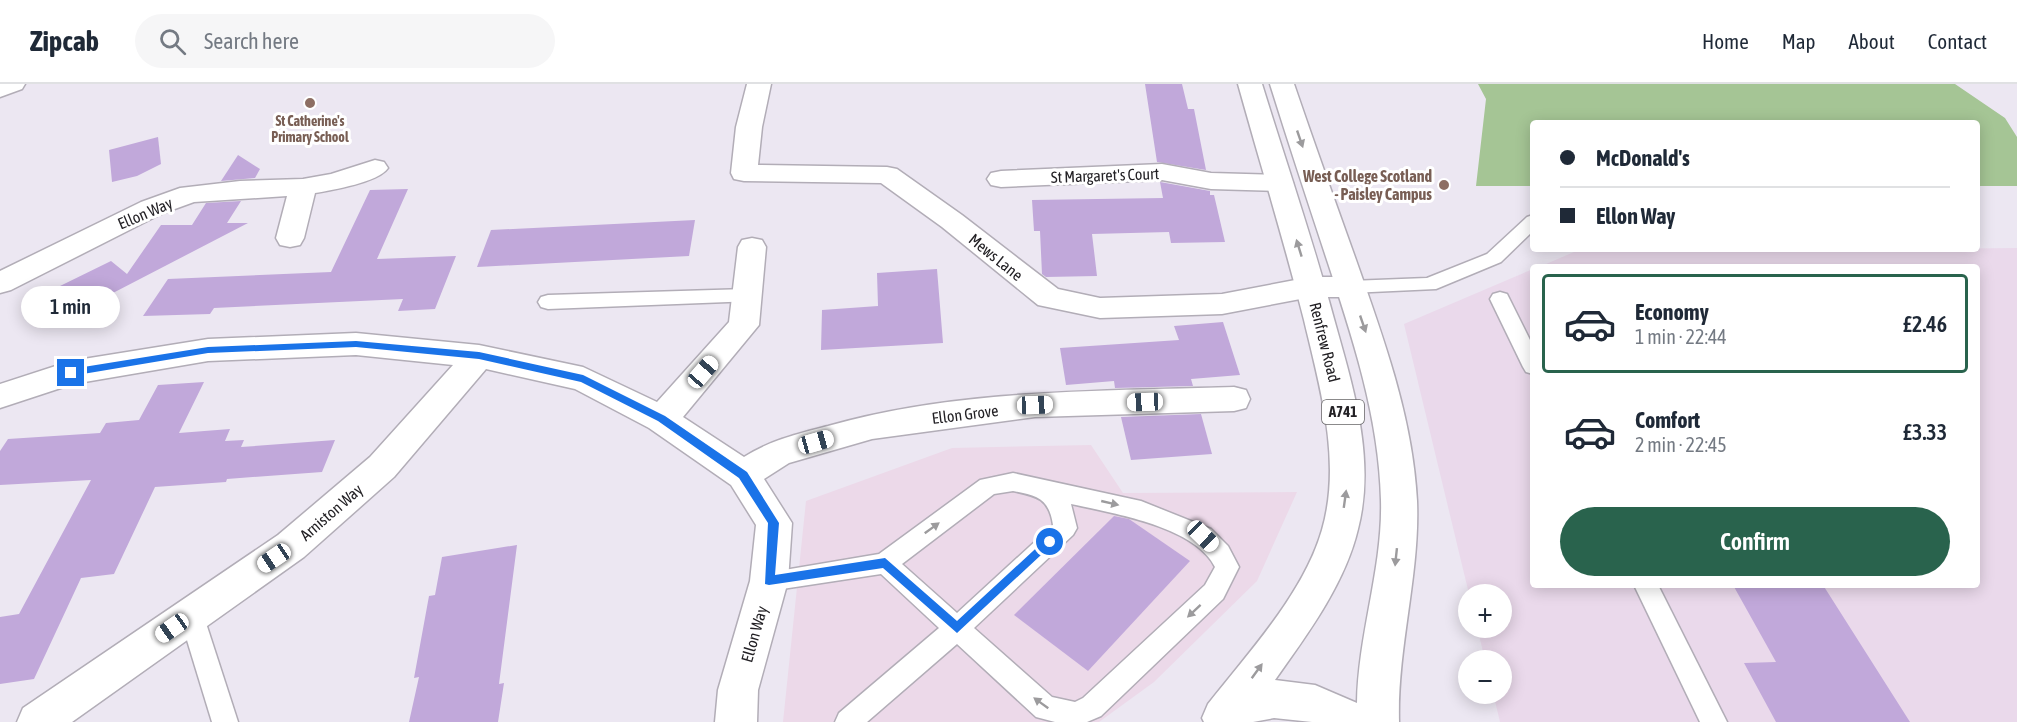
<!DOCTYPE html>
<html lang="en">
<head>
<meta charset="utf-8">
<style>
  body { margin:0; font-family:"Asap Condensed",sans-serif; background:#f6f6f7; color:#1f2937; height:100vh; display:flex; flex-direction:column; font-size:22px; white-space:nowrap }
  * { box-sizing:border-box; margin:0 }
  p { font-size:20px; color:#747a83 }
  .icon { flex:none; width:33px; height:33px; fill:none; stroke:currentColor; stroke-width:2; stroke-linecap:round; stroke-linejoin:round }
  .map { position:relative; flex:1; overflow:hidden }
  .drawer { position:absolute; left:1530px; top:180px; width:450px; height:324px; display:flex; flex-direction:column; background:#fff; border-radius:6px; box-shadow:0 3px 15px #0003 }
  .drawer>* { flex:none }
  .guide { position:absolute; left:1530px; top:36px; width:450px; height:132px; border-radius:6px; box-shadow:0 3px 15px #0003; display:grid; align-content:center; height:132px; padding:0 30px; background:#fff }
  .tools { position:absolute; left:1458px; top:500px; display:grid; gap:12px }
  .tools a { display:grid; place-items:center; width:54px; height:54px; border-radius:50%; background:#fff; box-shadow:0 3px 15px #0003; font-size:30px }
  .end { position:absolute; width:27px; height:27px; margin:-14px; border:8px solid #1a73e8; background:#fff; box-shadow:0 0 0 3px #fff }
  .from { border-radius:50% }
  .bubble { position:absolute; height:42px; border-radius:21px; background:#fff; box-shadow:0 3px 15px #0003; font-size:20px; font-weight:600; line-height:42px; text-align:center }
  .car { position:absolute; width:18px; height:36px; margin:-18px -9px; border-radius:8px; box-shadow:0 0 4px 2px #0007; background:linear-gradient(#fff 24%,#345 0 40%,#fff 0 76%,#345 0 86%,#fff 0) }
  .guide b { display:flex; align-items:center; gap:21px; height:57px; font-size:22px }
  .guide b+b { border-top:2px solid #e0e1e3 }
  .guide i { width:15px; height:15px; background:#1f2937 }
  ul { padding:10px 0 0; list-style:none }
  li { display:flex; align-items:center; gap:18px; height:99px; margin:0 12px 9px; padding:0 18px; border:3px solid transparent; border-radius:6px }
  li div { flex:1 }
  li b { display:block; font-size:22px }
  li em { font-style:normal; font-weight:600 }
  li.selected { border-color:#29634d }
  li>.icon { width:54px; height:54px; stroke-width:1.5 }
  .cta { display:flex; gap:12px; margin-top:auto; padding:12px 30px }
  .cta a { flex:1; height:69px; border-radius:36px; background:#29634d; color:#fff; font-size:24px; font-weight:600; line-height:69px; text-align:center }
  header { display:flex; align-items:center; gap:36px; box-sizing:border-box; height:84px; padding:0 30px; background:#fff; border-bottom:2px solid #e0e1e3 }
  header strong { font-size:28px }
  nav { display:flex; gap:33px; margin-inline-start:auto; font-size:21px }
  .search { width:420px; height:54px; background:#f6f6f7; display:flex; align-items:center; gap:15px; box-sizing:border-box; padding:0 21px; border-radius:33px; color:#747a83; font-size:22px }
  .map>svg:first-child { display:block }
  .commercial { fill:#ecd9e9 }
  .industrial { fill:#ead9eb }
  .forest { fill:#a5c595 }
  .building { fill:#c1a8da }
  .lines { fill:none; stroke-linecap:round; stroke-linejoin:round }
  .service-casing { stroke:#b2adb7; stroke-width:3 }
  .minor-casing { stroke:#b2adb7; stroke-width:3 }
  .primary-casing { stroke:#b2adb7; stroke-width:3 }
  .service { fill:#fff; fill-rule:evenodd }
  .minor { fill:#fff; fill-rule:evenodd }
  .primary { fill:#fff; fill-rule:evenodd }
  .oneway { fill:#9c9b9d }
  .route { fill:#1a73e8 }
  .education-dot { fill:#8d6e63; stroke:#fff; stroke-width:2 }
  .labels { text-anchor:middle; stroke-width:6; stroke-linejoin:round; paint-order:stroke }
  .far-education-label { font-size:14px; font-weight:bold; fill:#785e54; stroke:#fff }
  .shield { fill:#fff; stroke:#656466; stroke-width:1.5 }
  .shield-label { font-size:15px; font-weight:bold; fill:#232125 }
  .street-label { font-size:16px; fill:#232125; stroke:#fff }
  .education-label { font-size:16px; font-weight:bold; fill:#785e54; stroke:#fff; text-anchor:end }
</style>
</head>
<body>
<header>
<strong>Zipcab</strong>
<div class="search"><svg class="icon" aria-label="search" viewBox="0 0 24 24"><circle cx="10" cy="10" r="6"/><path d="M15 15l6 6"/></svg>Search here</div>
<nav><a>Home</a><a>Map</a><a>About</a><a>Contact</a></nav>
</header>
<div class="map">
<svg width="2017" height="638" viewBox="0 0 2017 638">
  <rect width="100%" height="100%" fill="#ece7f2"/>
  <polygon class="commercial" points="1091,361 1123,409 1297,408 1257,497 1154,598 1099,638 783,638 806,417 952,364"/>
  <polygon class="industrial" points="2017,164 2017,638 1500,638 1493,609 1502,609 1502,576 1485,576 1477,543 1502,543 1502,510 1469,510 1404,240 1533,185 1533,501 1977,501 1977,183 1539,183 1574,168"/>
  <polygon class="forest" points="1478,0 1955,0 2005,34 2017,53 2017,102 1977,102 1977,39 1533,39 1533,102 1476,102 1486,15"/>
  <g class="building">
    <polygon points="1145,0 1182,0 1188,25 1194,25 1206,86 1157,78"/>
    <polygon points="158,53 161,80 137,92 112,98 109,66"/>
    <polygon points="238,71 260,85 255,94 221,97"/>
    <polygon points="1160,98 1210,107 1210,111 1214,111 1225,158 1171,159 1169,148 1092,150 1097,192 1046,193 1042,190 1040,147 1034,147 1032,116 1163,114"/>
    <polygon points="408,105 377,175 456,172 435,225 398,227 403,215 214,224 210,230 143,232 168,195 331,188 370,106"/>
    <polygon points="241,117 227,139 248,139 84,224 60,202 111,177 127,190 161,141 192,141 206,119"/>
    <polygon points="695,136 689,172 477,183 491,146"/>
    <polygon points="937,185 943,259 821,266 822,226 878,222 877,189"/>
    <polygon points="1223,238 1240,291 1191,295 1193,302 1115,304 1114,297 1066,301 1060,264 1179,256 1174,242"/>
    <polygon points="204,298 179,349 230,345 225,357 244,356 241,363 335,356 322,388 227,395 226,398 155,403 114,490 81,494 34,595 0,600 0,533 19,530 91,396 0,401 0,367 8,355 100,349 106,339 139,336 158,301"/>
    <polygon points="1201,330 1212,370 1131,376 1121,333"/>
    <polygon points="1114,432 1129,435 1190,477 1088,587 1014,531"/>
    <polygon points="517,461 499,600 504,599 498,638 409,638 419,593 414,594 429,512 435,511 442,473"/>
    <polygon points="1733,501 1823,501 1910,638 1776,638 1744,579 1776,578"/>
  </g>
  <g class="lines">
    <defs>
      <g id="service">
        <polygon points="1533,131 1533,147 1501,178 1436,205 1350,209 1343,208 1340,203 1343,198 1350,197 1427,194 1487,170 1527,133"/>
        <polygon points="747,205 754,207 757,212 754,217 548,225 541,223 538,218 541,213 548,211"/>
        <polygon points="1500,208 1507,210 1533,262 1533,290 1526,288 1523,283 1490,215 1493,210"/>
        <path d="M1013 389 1141 417 1211 445 1228 462 1239 483 1223 515 1101 632 1087 638H1055L1036 633 957 560 867 638H835L839 629 939 544 881 490 769 507 761 504 757 497 761 490 879 470 980 396ZM1013 407C1037 412 1049 414 1053 441L957 529 902 480 994 410ZM1071 420C1111 429 1195 442 1215 483L1205 501 1083 614 1075 618 1052 613 974 544 1073 451 1077 444Z"/>
        <polygon points="1634,501 1658,501 1727,638 1700,638"/>
        <polygon points="191,519 200,522 203,530 238,638 212,638 179,530 182,522"/>
      </g>
      <g id="minor">
        <polygon points="0,0 25,0 22,5 0,13"/>
        <polygon points="747,0 771,0 762,43 758,81 887,83 897,85 962,131 1058,205 1100,214 1222,210 1311,193 1350,193 1361,196 1365,203 1361,210 1350,213 1311,213 1222,230 1100,234 1038,221 942,143 881,99 744,97 734,95 731,89 736,43"/>
        <path d="M375 76 384 78 388 84C379 98 333 106 315 109L304 154 300 161 290 163 280 161 276 154 287 112 194 118 161 130 11 206 0 209V187L141 118 180 104 240 97 303 95 331 90Z"/>
        <polygon points="1162,80 1211,89 1279,91 1289,93 1293,99 1289,105 1279,107 1211,105 1162,96 1001,103 991,101 987,95 991,89 1001,87"/>
        <path d="M752 154 762 156 766 163 759 241 683 333 744 373C771 356 797 350 828 342 957 305 1101 307 1234 303L1246 306 1250 315 1246 324 1234 327 1035 333 872 355 789 379 764 395 792 439 788 497 758 606 757 638H715L718 606 750 497 756 441 731 401 649 344 575 305 486 285 394 393 304 473 72 638H17L23 624 278 451 370 373 453 281 356 271 208 277 73 300 0 324V300L71 277 208 255 356 249 479 261 583 283 657 318 729 238 738 163 742 156Z"/>
      </g>
      <path id="primary" d="M1238 0H1262C1286 78 1313 156 1334 235 1353 303 1376 375 1358 445 1345 500 1307 551 1275 596L1315 601 1357 619C1358 550 1383 484 1381 416 1379 332 1352 252 1326 173 1307 115 1288 58 1270 0H1294C1314 59 1335 117 1356 176 1383 253 1413 334 1417 417 1420 491 1397 564 1399 638H1312L1274 634 1253 638H1204L1202 634 1208 620C1248 569 1304 509 1322 446 1342 377 1320 304 1304 236 1284 157 1260 79 1238 0Z"/>
    </defs>
    <use href="#service" class="service-casing"/>
    <use href="#minor" class="minor-casing"/>
    <use href="#primary" class="primary-casing"/>
    <use href="#service" class="service"/>
    <use href="#minor" class="minor"/>
    <use href="#primary" class="primary"/>
  </g>
  <defs><path id="oneway-solid" d="M-6-.8H1V-3.2L6.5 0L1 3.2V.8H-6Z" transform="scale(1.5)"/></defs>
  <g class="oneway">
    <use href="#oneway-solid" transform="translate(1300 55) rotate(71)"/>
    <use href="#oneway-solid" transform="translate(1299 164) rotate(-107)"/>
    <use href="#oneway-solid" transform="translate(1363 240) rotate(71)"/>
    <use href="#oneway-solid" transform="translate(1345 415) rotate(-82)"/>
    <use href="#oneway-solid" transform="translate(1110 419) rotate(13)"/>
    <use href="#oneway-solid" transform="translate(932 444) rotate(-36)"/>
    <use href="#oneway-solid" transform="translate(1396 473) rotate(96)"/>
    <use href="#oneway-solid" transform="translate(1194 527) rotate(137)"/>
    <use href="#oneway-solid" transform="translate(1257 587) rotate(-54)"/>
    <use href="#oneway-solid" transform="translate(1041 619) rotate(-144)"/>
  </g>
  <polygon class="route" points="356,257 479,268 583,291 665,332 747,388 779,439 775,491 885,474 957,537 1046,455 1050,453 1055,458 957,549 883,484 769,501 765,500 768,439 739,394 658,337 581,298 479,275 356,263 208,269 71,292 66,289 71,285 208,263"/>
  <g class="education-dot">
    <circle cx="310" cy="19" r="6"/>
    <circle cx="1444" cy="101" r="6"/>
  </g>
  <g class="labels">
    <g class="far-education-label">
      <text x="310" y="42">St Catherine's<tspan x="310" dy="16">Primary School</tspan></text>
    </g>
    <rect class="shield" x="1322" y="316" width="42" height="24" rx="4.5"/>
    <g class="shield-label">
      <text x="1343" y="333">A741</text>
    </g>
    <g class="street-label">
      <text transform="translate(1105 91) rotate(-2)" y="6">St Margaret's Court</text>
      <text transform="translate(145 129) rotate(-23)" y="6">Ellon Way</text>
      <text transform="translate(996 173) rotate(39)" y="6">Mews Lane</text>
      <text transform="translate(1325 258) rotate(76)" y="6">Renfrew Road</text>
      <text transform="translate(965 330) rotate(-7)" y="6">Ellon Grove</text>
      <text transform="translate(331 428) rotate(-41)" y="6">Arniston Way</text>
      <text transform="translate(754 550) rotate(-74)" y="6">Ellon Way</text>
    </g>
    <g class="education-label">
      <text x="1432" y="98">West College Scotland<tspan x="1432" dy="18">- Paisley Campus</tspan></text>
    </g>
  </g>
</svg>
<div class="tools">
<a>+</a>
<a>−</a>
</div>
<i class="end from" style="left:1050px;top:458px"></i>
<i class="end" style="left:71px;top:289px"></i>
<div class="bubble" style="left:21px;top:202px;width:99px">1 min</div>
<i class="car" style="left:703px;top:288px;rotate:41deg"></i>
<i class="car" style="left:1145px;top:318px;rotate:268deg"></i>
<i class="car" style="left:1035px;top:321px;rotate:88deg"></i>
<i class="car" style="left:816px;top:358px;rotate:74deg"></i>
<i class="car" style="left:1203px;top:452px;rotate:134deg"></i>
<i class="car" style="left:274px;top:474px;rotate:236deg"></i>
<i class="car" style="left:172px;top:544px;rotate:235deg"></i>
<div class="guide">
<b><i class="from"></i>McDonald's</b>
<b><i></i>Ellon Way</b>
</div>
<section class="drawer">
<ul>
<li class="selected"><svg class="icon" aria-label="car" viewBox="0 0 24 24"><path d="M5 17H2v-5l4-1 3-4h7l3 4 3 1v5h-3M9 17h6M6 11h13"/><circle cx="7" cy="17" r="2"/><circle cx="17" cy="17" r="2"/></svg><div><b>Economy</b><p>1 min · 22:44</p></div><em>£2.46</em></li>
<li><svg class="icon" aria-label="car" viewBox="0 0 24 24"><path d="M5 17H2v-5l4-1 3-4h7l3 4 3 1v5h-3M9 17h6M6 11h13"/><circle cx="7" cy="17" r="2"/><circle cx="17" cy="17" r="2"/></svg><div><b>Comfort</b><p>2 min · 22:45</p></div><em>£3.33</em></li>
</ul>
<div class="cta"><a>Confirm</a></div>
</section>
</div>
</body>
</html>
